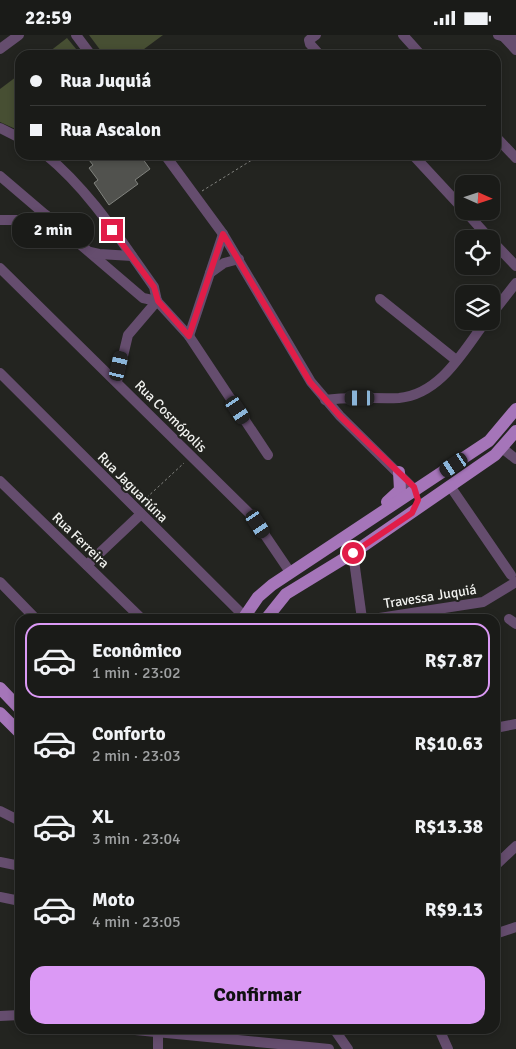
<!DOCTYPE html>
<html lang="pt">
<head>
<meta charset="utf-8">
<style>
  body { margin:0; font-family:Signika,sans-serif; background:#272825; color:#f1f3f6; height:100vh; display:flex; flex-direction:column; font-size:19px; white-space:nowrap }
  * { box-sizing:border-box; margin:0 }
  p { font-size:16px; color:#9fa1a2 }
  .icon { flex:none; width:28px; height:28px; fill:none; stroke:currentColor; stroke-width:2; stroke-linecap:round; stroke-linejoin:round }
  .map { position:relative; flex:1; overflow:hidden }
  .details { position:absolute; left:15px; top:579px; width:485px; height:420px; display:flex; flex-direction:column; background:#1a1b18; border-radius:15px; box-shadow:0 2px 8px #0003,0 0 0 1px #383937 }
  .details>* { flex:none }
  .top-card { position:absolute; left:15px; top:15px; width:486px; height:110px; border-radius:15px; box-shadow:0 2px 8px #0003,0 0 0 1px #383937; display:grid; align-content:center; height:110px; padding:0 15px; background:#1a1b18 }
  .needle { width:32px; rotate:93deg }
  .tools { position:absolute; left:455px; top:140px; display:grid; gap:10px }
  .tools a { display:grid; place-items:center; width:45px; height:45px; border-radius:10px; background:#1a1b18; box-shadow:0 2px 8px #0003,0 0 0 1px #383937; font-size:25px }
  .end { position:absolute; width:22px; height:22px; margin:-11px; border:6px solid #e11d48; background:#fff; box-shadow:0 0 0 2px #fff }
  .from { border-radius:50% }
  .bubble { position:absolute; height:35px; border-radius:15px; background:#1a1b18; box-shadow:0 2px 8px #0003,0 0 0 1px #383937; font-size:16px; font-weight:700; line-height:35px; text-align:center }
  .car { position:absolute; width:15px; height:30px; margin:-15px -8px; border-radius:6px; box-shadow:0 0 4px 1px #0007; background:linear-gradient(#222 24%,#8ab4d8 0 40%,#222 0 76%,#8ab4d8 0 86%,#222 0) }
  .top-card b { display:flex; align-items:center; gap:18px; height:48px; font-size:19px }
  .top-card b+b { border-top:1px solid #383937 }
  .top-card i { width:12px; height:12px; background:#f1f3f6 }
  ul { padding:9px 0 0; list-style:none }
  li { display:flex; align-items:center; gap:15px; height:75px; margin:0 10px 8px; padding:0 5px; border:2px solid transparent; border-radius:15px }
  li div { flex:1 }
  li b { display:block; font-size:19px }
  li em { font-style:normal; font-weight:700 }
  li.on { border-color:#db99f5 }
  li>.icon { width:45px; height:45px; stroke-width:1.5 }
  .primary-button { display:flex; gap:10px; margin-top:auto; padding:10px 15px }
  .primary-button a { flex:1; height:58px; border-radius:15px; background:#db99f5; color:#111; font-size:20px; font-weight:700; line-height:58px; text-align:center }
  .status { display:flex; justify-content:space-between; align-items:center; height:35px; padding:0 25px; background:#1a1b18; direction:ltr }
  .status svg { height:14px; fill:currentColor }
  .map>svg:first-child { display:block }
  .green { fill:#474f33 }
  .building { fill:#51524e; stroke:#81837e }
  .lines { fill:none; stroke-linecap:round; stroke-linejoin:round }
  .path { stroke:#848581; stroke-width:1; stroke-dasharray:2.5 2.5; stroke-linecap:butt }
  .minor { stroke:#654d6e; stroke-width:10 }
  .major { stroke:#a575b9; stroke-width:12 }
  .route { stroke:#e11d48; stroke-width:6 }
  .labels { text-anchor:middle; stroke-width:4.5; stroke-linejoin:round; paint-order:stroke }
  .street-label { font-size:14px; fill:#f1f2ef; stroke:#232420 }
</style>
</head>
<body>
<div class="status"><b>22:59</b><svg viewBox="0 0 49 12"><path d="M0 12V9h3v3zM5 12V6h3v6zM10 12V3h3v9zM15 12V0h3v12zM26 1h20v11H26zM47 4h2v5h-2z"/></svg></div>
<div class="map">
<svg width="516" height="1014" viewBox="0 0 516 1014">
  <rect width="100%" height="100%" fill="#232420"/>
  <g class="green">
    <polygon points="89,0 163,0 136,20 104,20"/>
    <polygon points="67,3 81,20 45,20"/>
    <polygon points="20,39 20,96 0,87 0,54"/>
  </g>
  <polygon class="building" points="85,120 140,120 150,134 135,145 138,149 109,170 94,148 98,145 89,133 93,130"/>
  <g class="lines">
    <g class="path">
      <polyline points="202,156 260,120"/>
      <polyline points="143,466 184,428"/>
      <polyline points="495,957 497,956"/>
    </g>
    <g class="minor">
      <polyline points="76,0 91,20"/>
      <polyline points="316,0 309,5 310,9 320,20"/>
      <polyline points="403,0 421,20"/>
      <polyline points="498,0 516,5"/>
      <polyline points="504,2 516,15"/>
      <polyline points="0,14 19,0"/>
      <polyline points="0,93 20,103"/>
      <polyline points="496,102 516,123"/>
      <path d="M46 120C90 156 121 206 154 252L157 266"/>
      <polyline points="165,120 223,199 311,347 340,381 416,456"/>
      <polyline points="413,120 464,175"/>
      <polyline points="0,141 143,263 157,266"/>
      <polyline points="465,176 490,204"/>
      <polyline points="0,185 33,185 46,180"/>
      <polyline points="491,205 516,231"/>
      <polyline points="90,217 99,219 132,221"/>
      <polyline points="0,233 252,481 290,537"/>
      <polyline points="210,238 224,228 239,224"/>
      <polyline points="380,264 456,325"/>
      <polyline points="157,266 189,301 268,420"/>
      <polyline points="491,280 516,248"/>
      <polyline points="189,301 223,199"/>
      <polyline points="0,338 247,584"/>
      <polyline points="117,346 128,300 157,266"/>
      <path d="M325 365C350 361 374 364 399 363 441 359 463 316 486 286"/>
      <polyline points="502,413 516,424"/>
      <polyline points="0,446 142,584"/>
      <polyline points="450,451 511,540"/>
      <polyline points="353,518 362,584"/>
      <polyline points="87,530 141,479"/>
      <polyline points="0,547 36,584"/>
      <polyline points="373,584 483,567 516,547"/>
      <polyline points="509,584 516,589"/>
      <polyline points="495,693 516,689"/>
      <polyline points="0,776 20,786"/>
      <polyline points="0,827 20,831"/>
      <polyline points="495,831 516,811"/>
      <polyline points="0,862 20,866"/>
      <polyline points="495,899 516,892"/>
      <polyline points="0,981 20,980"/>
      <polyline points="125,994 329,1014"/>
      <polyline points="334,994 348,1014"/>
      <polyline points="439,994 448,1014"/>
      <polyline points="158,1014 158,996"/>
    </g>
    <g class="major">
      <polyline points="387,467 400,455 399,437"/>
      <polyline points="243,584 258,562 272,550 489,406 516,374"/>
      <polyline points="266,584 286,559 353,518 495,420 516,396"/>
      <polyline points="0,653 20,674"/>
      <polyline points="0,678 20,698"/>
    </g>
  </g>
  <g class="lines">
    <polyline class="route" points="112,195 154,252 158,266 189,301 223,199 310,347 340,381 414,452 418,465 412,478 353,518"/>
  </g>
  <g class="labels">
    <g class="street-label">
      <text transform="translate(171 381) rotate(45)" y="5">Rua Cosmópolis</text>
      <text transform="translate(133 452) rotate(45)" y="5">Rua Jaguariúna</text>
      <text transform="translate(81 505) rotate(44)" y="5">Rua Ferreira</text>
      <text transform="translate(430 561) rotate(-9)" y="5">Travessa Juquiá</text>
    </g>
  </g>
</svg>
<div class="tools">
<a><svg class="needle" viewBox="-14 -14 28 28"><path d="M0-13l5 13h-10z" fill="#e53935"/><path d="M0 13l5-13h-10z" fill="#9fa1a2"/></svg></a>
<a><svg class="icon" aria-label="locate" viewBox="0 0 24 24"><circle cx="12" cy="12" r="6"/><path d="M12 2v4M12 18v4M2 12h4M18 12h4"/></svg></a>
<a><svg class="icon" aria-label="layers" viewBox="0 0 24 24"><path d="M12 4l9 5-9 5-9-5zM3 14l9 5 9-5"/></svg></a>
</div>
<i class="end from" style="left:353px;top:518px"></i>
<i class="end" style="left:112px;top:195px"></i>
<div class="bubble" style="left:12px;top:178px;width:82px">2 min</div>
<i class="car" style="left:119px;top:331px;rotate:13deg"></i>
<i class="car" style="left:360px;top:363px;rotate:270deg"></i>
<i class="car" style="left:238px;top:375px;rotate:146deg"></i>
<i class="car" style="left:454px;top:430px;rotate:236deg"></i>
<i class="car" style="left:258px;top:489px;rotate:147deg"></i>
<div class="top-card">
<b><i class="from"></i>Rua Juquiá</b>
<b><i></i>Rua Ascalon</b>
</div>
<section class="details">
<ul>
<li class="on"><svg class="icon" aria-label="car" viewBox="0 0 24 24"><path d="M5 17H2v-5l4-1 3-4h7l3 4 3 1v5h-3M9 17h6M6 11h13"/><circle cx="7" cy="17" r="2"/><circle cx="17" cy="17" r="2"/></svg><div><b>Econômico</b><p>1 min · 23:02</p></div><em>R$7.87</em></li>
<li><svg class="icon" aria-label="car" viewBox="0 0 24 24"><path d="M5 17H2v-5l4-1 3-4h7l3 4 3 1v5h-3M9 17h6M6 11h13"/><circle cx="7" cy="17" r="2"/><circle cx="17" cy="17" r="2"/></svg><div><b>Conforto</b><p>2 min · 23:03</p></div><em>R$10.63</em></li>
<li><svg class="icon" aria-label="car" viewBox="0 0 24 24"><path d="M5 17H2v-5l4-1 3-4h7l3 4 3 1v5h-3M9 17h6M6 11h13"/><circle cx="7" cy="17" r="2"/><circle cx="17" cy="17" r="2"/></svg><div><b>XL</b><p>3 min · 23:04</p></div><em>R$13.38</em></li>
<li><svg class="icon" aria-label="car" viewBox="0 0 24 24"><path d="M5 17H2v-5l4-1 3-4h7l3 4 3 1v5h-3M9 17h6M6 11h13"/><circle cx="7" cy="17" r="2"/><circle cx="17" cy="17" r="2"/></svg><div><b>Moto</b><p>4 min · 23:05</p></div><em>R$9.13</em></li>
</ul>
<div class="primary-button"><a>Confirmar</a></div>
</section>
</div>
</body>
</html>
